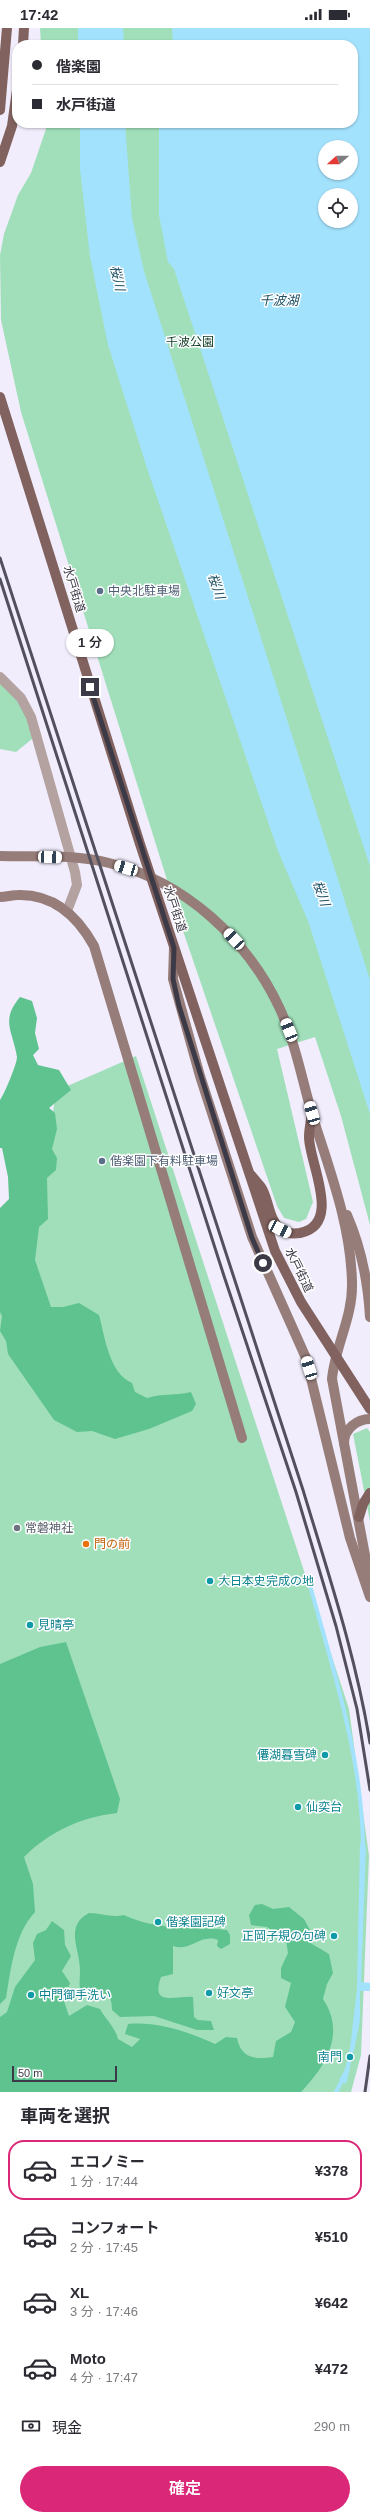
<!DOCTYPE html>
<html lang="ja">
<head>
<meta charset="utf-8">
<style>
  body { margin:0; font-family:Arial,"Noto Sans JP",sans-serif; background:#f2f2f3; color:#2b2b33; height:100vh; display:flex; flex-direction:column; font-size:15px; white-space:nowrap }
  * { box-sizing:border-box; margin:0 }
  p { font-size:13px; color:#7c7c81 }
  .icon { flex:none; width:22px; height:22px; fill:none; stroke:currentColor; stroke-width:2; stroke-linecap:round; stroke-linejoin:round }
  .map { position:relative; height:2064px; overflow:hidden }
  .side { display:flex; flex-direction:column; background:#fff; flex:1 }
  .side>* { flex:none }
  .hud { position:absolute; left:12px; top:12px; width:346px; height:88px; border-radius:16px; box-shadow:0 1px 3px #0004; display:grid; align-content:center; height:88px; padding:0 20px; background:#fff }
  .needle { width:26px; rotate:249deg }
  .buttons { position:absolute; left:318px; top:112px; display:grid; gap:8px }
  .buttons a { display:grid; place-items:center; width:40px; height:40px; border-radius:50%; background:#fff; box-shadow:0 1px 3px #0004; font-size:20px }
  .scale { position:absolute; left:12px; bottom:10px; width:105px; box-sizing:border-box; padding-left:4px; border:2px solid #3d3a48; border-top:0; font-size:11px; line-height:14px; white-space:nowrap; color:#3d3a48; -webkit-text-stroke:3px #fff; paint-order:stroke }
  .end { position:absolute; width:18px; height:18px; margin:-9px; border:5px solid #3d3a48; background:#fff; box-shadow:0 0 0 2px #fff }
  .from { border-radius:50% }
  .bubble { position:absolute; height:28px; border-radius:14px; background:#fff; box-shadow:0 1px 3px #0004; font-size:13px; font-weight:600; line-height:28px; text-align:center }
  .car { position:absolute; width:12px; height:24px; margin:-12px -6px; border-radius:5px; box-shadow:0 0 3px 1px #0007; background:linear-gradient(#fff 24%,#345 0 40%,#fff 0 76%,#345 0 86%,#fff 0) }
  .hud b { display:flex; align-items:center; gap:14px; height:38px; font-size:15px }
  .hud b+b { border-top:1px solid #e1e1e2 }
  .hud i { width:10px; height:10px; background:#2b2b33 }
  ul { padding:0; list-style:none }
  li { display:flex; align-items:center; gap:12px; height:60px; margin:0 8px 6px; padding:0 12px; border:2px solid transparent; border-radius:16px }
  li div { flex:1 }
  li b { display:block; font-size:15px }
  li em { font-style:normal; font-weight:600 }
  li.active { border-color:#db2777 }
  li>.icon { width:36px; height:36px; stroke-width:1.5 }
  h2 { padding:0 20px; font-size:18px; line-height:48px }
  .pay { display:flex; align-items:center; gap:10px; height:44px; padding:0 20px; font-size:15px }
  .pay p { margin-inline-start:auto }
  .cta { display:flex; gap:8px; margin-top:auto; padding:8px 20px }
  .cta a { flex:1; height:46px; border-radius:24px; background:#db2777; color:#fff; font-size:16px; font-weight:600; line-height:46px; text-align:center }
  .status { display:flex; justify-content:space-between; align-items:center; height:28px; padding:0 20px; background:#fff; direction:ltr }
  .status svg { height:11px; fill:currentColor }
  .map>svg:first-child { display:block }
  .green { fill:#a1dfbb; fill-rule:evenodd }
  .forest { fill:#5fc38f }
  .water { fill:#a3e2fd; fill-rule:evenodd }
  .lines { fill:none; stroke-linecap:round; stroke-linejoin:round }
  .stream { stroke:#a3e2fd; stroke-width:4 }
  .street { stroke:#b4a2a0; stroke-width:10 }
  .secondary { stroke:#967d79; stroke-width:10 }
  .primary { stroke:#81625e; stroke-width:10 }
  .rail { stroke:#53505e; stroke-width:3 }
  .route { stroke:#3d3a48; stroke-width:5 }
  .service-dot { fill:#5c6f8a; stroke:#fff; stroke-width:1.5 }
  .worship-dot { fill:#6b7280; stroke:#fff; stroke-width:1.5 }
  .food-dot { fill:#e8710a; stroke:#fff; stroke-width:1.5 }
  .culture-dot { fill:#0f9aa8; stroke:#fff; stroke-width:1.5 }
  .labels { text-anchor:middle; stroke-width:3; stroke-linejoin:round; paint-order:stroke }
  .park-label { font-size:12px; fill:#0d3924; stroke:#fff }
  .street-label { font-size:12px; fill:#3d3a48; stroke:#fff }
  .service-label { font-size:12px; fill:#4e5e75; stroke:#fff; text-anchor:start }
  .worship-label { font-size:12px; fill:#5b616d; stroke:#fff; text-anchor:start }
  .food-label { font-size:12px; fill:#c56008; stroke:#fff; text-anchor:start }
  .culture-label { font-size:12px; fill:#0d838f; stroke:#fff; text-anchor:start }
  .water-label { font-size:13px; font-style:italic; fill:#215265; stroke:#fff }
</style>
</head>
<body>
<div class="status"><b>17:42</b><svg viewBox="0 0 49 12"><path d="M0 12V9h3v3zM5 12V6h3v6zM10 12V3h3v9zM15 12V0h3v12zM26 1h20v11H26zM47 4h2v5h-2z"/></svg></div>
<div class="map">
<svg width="370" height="2064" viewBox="0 0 370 2064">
  <rect width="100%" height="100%" fill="#f1edfc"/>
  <g class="green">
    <path d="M40 0H370V1197L341 1088 315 1009 277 1021 313 1174 306 1191 299 1194 284 1190 277 1178 182 900 21 384 1 292 0 227 4 206 18 167 31 145 48 95H353V17H41ZM325 119H351V145H325ZM325 167H351V193H325Z"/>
    <polygon points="0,649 8,655 37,707 16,724 0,721"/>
    <polygon points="136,1028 349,1681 369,1828 361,2027 351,2064 0,2064 0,1228 38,1188 56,1063"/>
    <polygon points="367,1400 370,1404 370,1493 353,1406"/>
  </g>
  <g class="forest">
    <path d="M20 969 32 973 37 990 35 1005 39 1021 33 1027 38 1037 59 1042 71 1062 49 1080 55 1085 57 1101 52 1121 57 1130 56 1142 47 1150 48 1191 39 1199 35 1232 51 1279H63L79 1275 99 1287C105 1309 109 1345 132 1355L135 1364 147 1370C163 1365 175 1368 191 1364L196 1376 192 1383 149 1401 115 1411 92 1403 77 1404 54 1392 8 1326 6 1313 0 1303 2 1288 0 1284V1180L9 1171 8 1149 2 1120H0V1072C4 1067 17 1036 17 1029 13 1003 0 993 20 969Z"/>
    <path d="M66 1614 120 1771 117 1785C81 1789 49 1804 24 1829L33 1856 35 1884C14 1907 11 1941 6 1970L0 1976V1636L40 1619Z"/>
    <path d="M262 1876 273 1881 289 1879 304 1891 310 1902 307 1913 329 1926 333 1945 327 1956 323 1971C346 2005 326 2038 301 2064H0V1989L7 1984 15 1959 35 1932 33 1915 37 1906 46 1902 52 1893 64 1902 65 1917 71 1928 62 1943 70 1955 64 1973 69 1988 87 1977 100 1981C106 1992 115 1999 118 2011L132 2019 140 2011 125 2006 128 1996C157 1993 189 2004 215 2016L226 2009 237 2010C241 2030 255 2032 273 2029L276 2013 291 2004 295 1994 285 1979 291 1955 281 1950V1940L288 1925 286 1912 267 1899 251 1897 249 1887 255 1877Z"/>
    <path d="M89 1885C102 1885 111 1890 124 1887 157 1903 191 1898 227 1902L230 1907V1916L221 1921 217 1918 218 1912C201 1905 190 1924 173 1918V1946L161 1949C150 1980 177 1967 193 1969L194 1989 198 1992 211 1993 214 2002H197L154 1988 120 1989 112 1982C112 1956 96 1970 80 1963 79 1956 80 1949 80 1942 80 1921 64 1898 89 1885Z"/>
  </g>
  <g class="water">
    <polygon points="78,0 123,0 124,17 78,17"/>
    <path d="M172 0H370V838L174 241 168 234 159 187V95H353V17H173ZM325 119H351V145H325ZM325 167H351V193H325Z"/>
    <polygon points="80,95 125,95 132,190 144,243 370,952 370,1086 308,893 278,823 148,443 108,317 90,228 80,141"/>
    <polygon points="360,1815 366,1819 361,1954 370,1955 370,1963 360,1963 360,1992 354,2022 350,2021 357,1961"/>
    <polygon points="347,2038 350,2040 346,2056 339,2052"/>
  </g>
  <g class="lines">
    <g class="stream">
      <path d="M308 1550C332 1639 363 1729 363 1822"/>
      <polyline points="347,2042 353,2016"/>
      <polyline points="336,2064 344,2049"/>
    </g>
    <polyline class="street" points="0,649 21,670 31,689 75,844 77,857 67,883"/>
    <g class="secondary">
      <path d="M0 828C36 829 74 826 109 835 185 853 248 912 280 981 295 1014 302 1051 312 1086 329 1141 351 1196 352 1255 353 1289 335 1318 332 1351L370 1554"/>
      <path d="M0 869C6 869 12 867 18 867 54 866 78 889 94 918L242 1410"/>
      <polyline points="174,920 173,951 200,1048 252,1209 306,1330 350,1510 370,1569"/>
      <path d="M347 1187C361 1219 368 1254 370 1289"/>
      <path d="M344 1415C344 1401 357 1391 370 1391"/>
    </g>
    <g class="primary">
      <polyline points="23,17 24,0"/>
      <polyline points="0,82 7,0"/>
      <polyline points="0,134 12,98 17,62"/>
      <polyline points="0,369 140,816 275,1223 301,1274 370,1381"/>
      <path d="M251 1147C254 1151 258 1155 261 1159 269 1171 268 1190 280 1201 285 1205 293 1206 300 1205 343 1196 309 1135 309 1109 309 1101 311 1093 312 1085"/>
      <polyline points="359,1489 363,1476 370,1465"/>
    </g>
    <g class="rail">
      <path d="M0 530 303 1462C328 1545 356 1628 370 1715"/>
      <polyline points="0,551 224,1248 296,1464 336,1598 357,1681 370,1762"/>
      <polyline points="365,2064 370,2028"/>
    </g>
  </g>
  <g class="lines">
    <polyline class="route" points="90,659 174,920 173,951 179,978 252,1210 263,1235"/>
  </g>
  <g class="service-dot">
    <circle cx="100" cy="563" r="4"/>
    <circle cx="102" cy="1133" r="4"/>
  </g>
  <circle class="worship-dot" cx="17" cy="1500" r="4"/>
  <circle class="food-dot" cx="86" cy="1516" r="4"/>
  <g class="culture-dot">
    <circle cx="210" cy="1553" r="4"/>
    <circle cx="30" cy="1597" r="4"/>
    <circle cx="325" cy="1727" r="4"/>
    <circle cx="298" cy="1779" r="4"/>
    <circle cx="158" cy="1894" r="4"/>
    <circle cx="334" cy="1908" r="4"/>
    <circle cx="209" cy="1965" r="4"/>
    <circle cx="31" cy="1967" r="4"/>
    <circle cx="350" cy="2029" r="4"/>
  </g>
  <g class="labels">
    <g class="park-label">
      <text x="190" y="318">千波公園</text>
    </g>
    <g class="street-label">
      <text transform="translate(74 561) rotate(73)" y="4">水戸街道</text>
      <text transform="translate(175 881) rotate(72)" y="4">水戸街道</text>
      <text transform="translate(299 1242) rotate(64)" y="4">水戸街道</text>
    </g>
    <g class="service-label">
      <text x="108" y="567">中央北駐車場</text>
      <text x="110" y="1137">偕楽園下有料駐車場</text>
    </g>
    <g class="worship-label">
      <text x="25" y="1504">常磐神社</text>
    </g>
    <g class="food-label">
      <text x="94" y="1520">門の前</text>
    </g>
    <g class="culture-label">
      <text x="218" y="1557">大日本史完成の地</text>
      <text x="38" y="1601">見晴亭</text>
      <text x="317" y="1731" text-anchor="end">僊湖暮雪碑</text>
      <text x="306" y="1783">仙奕台</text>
      <text x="166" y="1898">偕楽園記碑</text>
      <text x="326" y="1912" text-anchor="end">正岡子規の句碑</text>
      <text x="217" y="1969">好文亭</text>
      <text x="39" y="1971">中門御手洗い</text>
      <text x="342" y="2033" text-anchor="end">南門</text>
    </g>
    <g class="water-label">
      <text transform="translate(118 250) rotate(77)" y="5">桜川</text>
      <text x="279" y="277">千波湖</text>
      <text transform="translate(217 558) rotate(71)" y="5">桜川</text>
      <text transform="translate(322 865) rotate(71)" y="5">桜川</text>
    </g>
  </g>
</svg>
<div class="buttons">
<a><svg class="needle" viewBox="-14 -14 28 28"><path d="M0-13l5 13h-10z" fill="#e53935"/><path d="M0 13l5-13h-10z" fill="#7c7c81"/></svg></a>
<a><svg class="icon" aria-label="locate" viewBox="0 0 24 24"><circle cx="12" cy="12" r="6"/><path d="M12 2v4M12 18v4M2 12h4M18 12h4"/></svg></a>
</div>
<div class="scale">50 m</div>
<i class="end from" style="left:263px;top:1235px"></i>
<i class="end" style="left:90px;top:659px"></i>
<div class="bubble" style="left:66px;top:601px;width:48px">1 分</div>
<i class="car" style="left:50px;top:829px;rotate:92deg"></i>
<i class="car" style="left:126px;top:840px;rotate:287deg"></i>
<i class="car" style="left:234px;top:911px;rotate:317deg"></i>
<i class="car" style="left:289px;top:1002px;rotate:338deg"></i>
<i class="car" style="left:312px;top:1085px;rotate:344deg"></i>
<i class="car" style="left:280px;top:1201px;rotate:116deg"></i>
<i class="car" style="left:309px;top:1340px;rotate:343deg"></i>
<div class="hud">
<b><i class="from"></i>偕楽園</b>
<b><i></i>水戸街道</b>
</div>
</div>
<section class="side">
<h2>車両を選択</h2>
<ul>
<li class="active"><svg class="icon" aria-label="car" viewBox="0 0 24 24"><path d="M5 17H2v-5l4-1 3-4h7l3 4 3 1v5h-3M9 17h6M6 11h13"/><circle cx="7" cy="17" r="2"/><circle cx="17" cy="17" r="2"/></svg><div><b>エコノミー</b><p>1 分 · 17:44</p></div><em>¥378</em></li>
<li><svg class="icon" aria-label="car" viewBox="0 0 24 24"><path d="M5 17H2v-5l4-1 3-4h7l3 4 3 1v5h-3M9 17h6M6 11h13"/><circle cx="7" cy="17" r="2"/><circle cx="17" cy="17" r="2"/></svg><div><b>コンフォート</b><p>2 分 · 17:45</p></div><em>¥510</em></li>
<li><svg class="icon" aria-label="car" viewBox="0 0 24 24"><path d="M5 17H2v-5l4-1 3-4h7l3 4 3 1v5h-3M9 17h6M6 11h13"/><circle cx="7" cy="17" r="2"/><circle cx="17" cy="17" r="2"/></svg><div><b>XL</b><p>3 分 · 17:46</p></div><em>¥642</em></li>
<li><svg class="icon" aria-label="car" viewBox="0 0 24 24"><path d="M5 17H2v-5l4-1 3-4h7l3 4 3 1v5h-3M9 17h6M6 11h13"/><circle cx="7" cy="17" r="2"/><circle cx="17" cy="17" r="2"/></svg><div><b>Moto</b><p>4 分 · 17:47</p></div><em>¥472</em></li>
</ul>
<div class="pay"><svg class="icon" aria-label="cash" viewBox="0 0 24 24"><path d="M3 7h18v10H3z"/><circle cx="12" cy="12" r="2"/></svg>現金<p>290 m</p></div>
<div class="cta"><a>確定</a></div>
</section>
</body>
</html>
